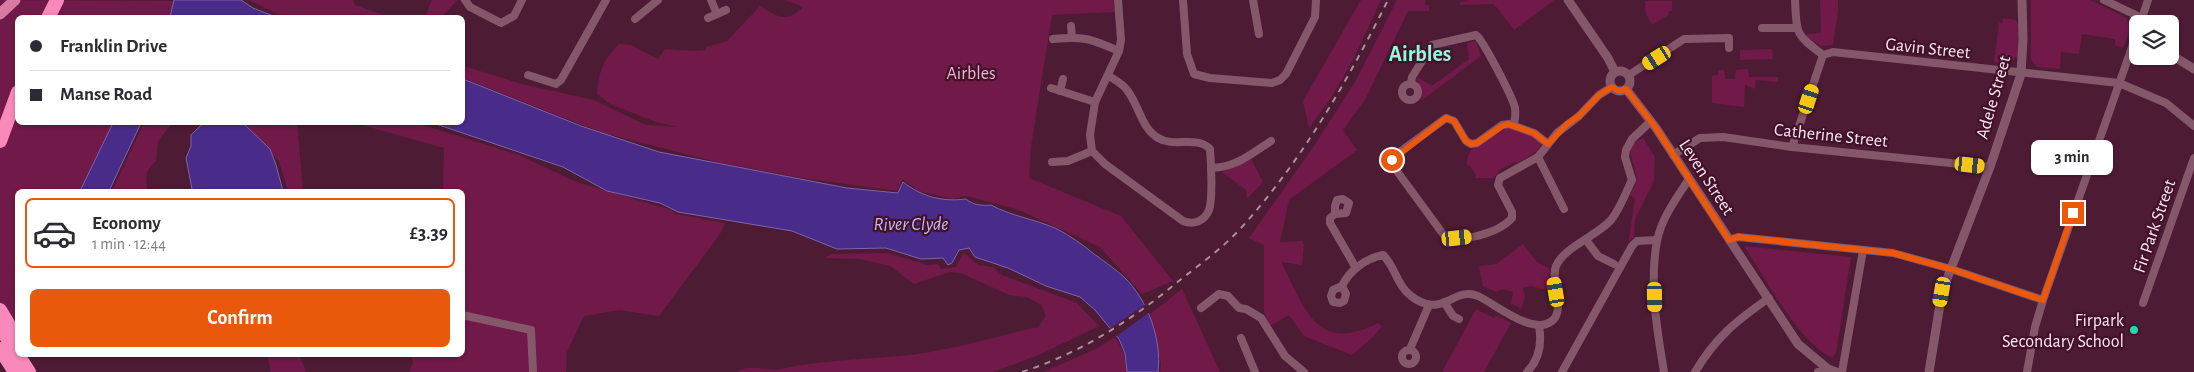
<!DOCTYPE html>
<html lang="en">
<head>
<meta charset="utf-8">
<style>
  body { margin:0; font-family:"Alegreya Sans",sans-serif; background:#f7f7f7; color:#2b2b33; height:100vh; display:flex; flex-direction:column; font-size:19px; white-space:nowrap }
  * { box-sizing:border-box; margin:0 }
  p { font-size:16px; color:#7c7c81 }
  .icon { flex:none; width:28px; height:28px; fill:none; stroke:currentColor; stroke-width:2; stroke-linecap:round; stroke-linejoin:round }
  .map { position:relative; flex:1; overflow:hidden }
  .drawer { position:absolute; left:15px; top:189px; width:450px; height:168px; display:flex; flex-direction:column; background:#fff; border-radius:8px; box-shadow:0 1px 4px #0004 }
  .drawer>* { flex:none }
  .guide { position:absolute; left:15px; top:15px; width:450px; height:110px; border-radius:8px; box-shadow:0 1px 4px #0004; display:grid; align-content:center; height:110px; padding:0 15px; background:#fff }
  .buttons { position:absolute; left:2129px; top:15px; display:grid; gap:10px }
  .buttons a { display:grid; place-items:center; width:50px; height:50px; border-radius:8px; background:#fff; box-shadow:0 1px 4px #0004; font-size:25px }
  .end { position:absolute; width:22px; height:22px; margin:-11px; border:6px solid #ea580c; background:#fff; box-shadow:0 0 0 2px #fff }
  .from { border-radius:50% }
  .bubble { position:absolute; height:35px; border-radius:8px; background:#fff; box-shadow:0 1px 4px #0004; font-size:16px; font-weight:700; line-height:35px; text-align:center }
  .car { position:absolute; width:15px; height:30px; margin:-15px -8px; border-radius:6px; box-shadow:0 0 4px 1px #0007; background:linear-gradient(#f5c518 24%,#345 0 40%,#f5c518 0 76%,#345 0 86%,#f5c518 0) }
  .guide b { display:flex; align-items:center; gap:18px; height:48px; font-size:19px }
  .guide b+b { border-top:1px solid #e1e1e2 }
  .guide i { width:12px; height:12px; background:#2b2b33 }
  ul { padding:9px 0 0; list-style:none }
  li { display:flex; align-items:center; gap:15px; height:70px; margin:0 10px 8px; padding:0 5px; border:2px solid #e1e1e2; border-radius:8px }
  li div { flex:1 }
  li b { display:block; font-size:19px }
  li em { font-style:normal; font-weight:700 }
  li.on { border-color:#ea580c }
  li>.icon { width:45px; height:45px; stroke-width:1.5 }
  .primary-button { display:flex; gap:10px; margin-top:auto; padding:10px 15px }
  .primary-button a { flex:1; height:58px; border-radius:8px; background:#ea580c; color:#fff; font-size:20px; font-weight:700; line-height:58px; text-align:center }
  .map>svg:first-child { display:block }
  .green { fill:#711948 }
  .water { fill:#492b89; stroke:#7e63a8 }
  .pier { fill:#4d1c34 }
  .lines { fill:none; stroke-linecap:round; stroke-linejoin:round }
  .minor { stroke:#85576b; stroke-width:8 }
  .tertiary { stroke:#85576b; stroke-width:9 }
  .primary { stroke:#d87ba4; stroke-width:11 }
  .motorway { stroke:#f989bb; stroke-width:14 }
  .rail { stroke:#ae8d9c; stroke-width:2; stroke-dasharray:6 6; stroke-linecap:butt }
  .route { stroke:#ea580c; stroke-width:6 }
  .poi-dot { fill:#25d5ae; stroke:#42112a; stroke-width:2 }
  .labels { text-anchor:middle; stroke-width:4.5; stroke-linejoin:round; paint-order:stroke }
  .street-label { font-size:18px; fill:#fbe7ef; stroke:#42112a }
  .park-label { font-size:18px; fill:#efb7ce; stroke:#42112a }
  .poi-label { font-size:18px; fill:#fbe7ef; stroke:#42112a; text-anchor:end }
  .water-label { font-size:19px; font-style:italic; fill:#c3baed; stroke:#42112a }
  .district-label { font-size:22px; font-weight:bold; fill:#96f6d9; stroke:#42112a }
</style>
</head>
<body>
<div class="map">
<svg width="2194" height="372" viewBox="0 0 2194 372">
  <rect width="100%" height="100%" fill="#4d1c34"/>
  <g class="green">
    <polygon points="0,0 174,1 170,17 18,18 18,122 113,123 80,191 18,191 17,326 0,336"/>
    <polygon points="249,0 353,0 355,5 389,17 284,17"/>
    <polygon points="432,0 458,0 441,17 425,17"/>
    <path d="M785 0H1113L1115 12 1052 15 1031 147 1029 178 1121 216 1173 281 1142 294 1100 247 1019 210 967 196 952 199 918 191 903 179 898 191 802 178 721 163 603 133 463 78V66L522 84 594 100 646 125 678 127 656 122 610 104 597 94C599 70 603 61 619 44L631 45 658 59 665 49 693 51 706 50V47L727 41 760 6C778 17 786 24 803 7Z"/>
    <polygon points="1361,0 1381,0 1353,60 1331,98 1309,128 1303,101"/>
    <path d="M1397 0H1425V5H1429V11H1408L1366 98 1343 130 1357 150 1289 200 1280 242 1302 241 1304 244 1302 265 1281 262C1305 308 1316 355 1378 323L1382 326 1373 337 1352 355 1304 336 1289 315 1270 326 1264 312V245L1249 238 1314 146 1356 80Z"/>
    <polygon points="1470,0 1554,0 1514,30 1494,4 1460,5 1460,2"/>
    <polygon points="1820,0 1838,0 1838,12 1833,45 1821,46 1806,36 1808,34 1821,33"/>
    <polygon points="2031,0 2090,0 2127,18 2130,30 2123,48 2115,45 2115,39 2082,34 2079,54 2061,52 2060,69 2037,67 2031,60"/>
    <polygon points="1645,1 1672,1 1672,11 1669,11 1668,15 1652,25 1646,14"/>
    <polygon points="2003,18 2016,20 2018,25 2018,58 2015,57 2006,65 1994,62 1999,23 2002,23"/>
    <polygon points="1474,41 1476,42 1481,56 1422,100 1417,77 1432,86 1469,59 1467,43"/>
    <polygon points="1772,49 1773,59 1740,60 1740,50"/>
    <polygon points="1748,69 1749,77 1778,77 1778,82 1756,80 1755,89 1745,85 1744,107 1712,103 1712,76 1718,75 1718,70 1724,70 1725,79 1735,79 1736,70"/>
    <path d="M144 123H172L158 141 156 161C143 174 147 174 147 191H112Z"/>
    <polygon points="243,123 297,123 303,191 288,191 279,161"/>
    <polygon points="355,123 416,123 519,155 576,182 671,210 676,214 725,223 720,234 659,316 619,310 584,316 567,352 566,372 409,372 413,363 411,354 462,354 462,191 443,191 444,148"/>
    <path d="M1512 127 1520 129 1540 140 1541 145 1536 152 1517 163 1515 162 1501 169 1494 178H1475L1476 175 1470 166 1467 165C1465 145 1491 136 1506 128Z"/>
    <path d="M1643 138 1655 157 1654 181 1635 219 1634 238 1631 239 1628 245 1635 199 1630 195C1633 189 1637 183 1636 176 1635 159 1621 148 1643 138Z"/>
    <polygon points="1251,159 1263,182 1247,199 1246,190 1222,172"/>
    <polygon points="1523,244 1537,262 1549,268 1550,291 1531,286 1523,288 1525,298 1521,309 1511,303 1513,292 1502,289 1496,292 1483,286 1479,266 1496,264"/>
    <path d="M1744 246 1851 257 1836 353 1832 358C1797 340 1766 279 1744 246Z"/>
    <path d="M887 253 927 265 938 264 941 269 956 267 963 253 967 255 978 265 992 267 1002 275 1077 303 1099 326 1041 354 993 372H736C747 364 764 370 777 370 783 369 790 367 796 366 836 359 877 359 918 354 959 348 998 336 1038 327L1046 316 1041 305 1027 297 1009 295 961 273 950 272 914 284 890 266 860 259 825 258 831 254Z"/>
    <polygon points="1182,289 1220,372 1160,372 1161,363 1150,314"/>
    <polygon points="1476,309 1494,318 1496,315 1511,323 1484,372 1442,372"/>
    <polygon points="1115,337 1124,353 1126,372 1043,372 1098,348"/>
    <polygon points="267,354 299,354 306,372 271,372"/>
  </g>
  <g class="water">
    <polygon points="174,0 241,0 253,8 276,17 170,17"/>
    <path d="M463 79 581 126 659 152 847 188 898 193 903 182C922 197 943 202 966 199 973 205 982 206 991 205 1011 216 1034 219 1055 228 1069 235 1082 244 1094 254 1104 261 1115 269 1124 277 1148 300 1162 340 1158 372H1127L1125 353 1119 339 1095 310 1080 297 1046 286 1008 268 975 257 969 248 959 250 952 263 948 265 943 258 921 259 886 248 837 249 792 231 678 212 660 203 607 191 563 167 433 123 462 122Z"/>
    <polygon points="113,123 141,123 109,191 80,191"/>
    <polygon points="203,123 242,123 246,126 270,149 276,165 283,191 187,191 192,189 186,158 191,146 191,135"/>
  </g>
  <polygon class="pier" points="1146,304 1150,312 1114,338 1108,330"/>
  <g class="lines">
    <g class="minor">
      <polyline points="465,0 470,7 501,23 514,16 522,0"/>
      <polyline points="711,0 717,14"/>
      <polyline points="1183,0 1187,54 1194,74 1210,78 1272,83 1280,80 1286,74 1315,17 1316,0"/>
      <polyline points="1253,0 1259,34"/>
      <path d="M1795 0C1797 35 1795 34 1823 55"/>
      <polyline points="2104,0 2142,18"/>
      <polyline points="708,18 726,10"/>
      <polyline points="635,19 658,0"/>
      <polyline points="2140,24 2148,0"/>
      <polyline points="1071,26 1072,37"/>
      <polyline points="1762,28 1797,28"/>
      <path d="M1053 39C1085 36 1091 39 1119 51"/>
      <polyline points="1823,55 1833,52 2119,83 2166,103 2194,126"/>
      <polyline points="528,75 556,84 561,80 606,0"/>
      <polyline points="1629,75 1684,39 1729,38 1729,48"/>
      <path d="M1109 76C1115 80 1123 84 1127 90 1139 105 1141 128 1158 138 1175 148 1197 135 1210 149 1211 161 1213 199 1209 210 1204 222 1193 225 1183 221L1105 164 1092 151 1090 135 1095 102 1119 51 1121 40 1118 0"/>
      <circle cx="1410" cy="92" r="8"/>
      <path d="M1411 84 1412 77 1432 45 1476 35C1483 40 1513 98 1515 108 1516 114 1515 119 1514 124"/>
      <polyline points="1051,88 1095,102"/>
      <polyline points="1060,91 1063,79"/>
      <path d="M1548 144 1534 133 1509 124 1502 125 1477 143 1471 144 1466 141 1454 121 1446 118 1393 157 1391 163 1443 234C1460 245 1500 232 1512 218V212L1498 185 1500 178 1538 157 1557 133 1579 116 1599 95 1612 87"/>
      <polyline points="1792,147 1823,55"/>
      <polyline points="1673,155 1700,138 1723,137 1792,147 1990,167"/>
      <polyline points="1538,157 1564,209"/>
      <polyline points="1052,162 1068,161 1092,151"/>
      <path d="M1211 168C1235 168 1251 154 1271 141"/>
      <polyline points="1335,214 1346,213 1349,203 1343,199 1337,200 1335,206 1335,214 1330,218 1330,223 1356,268"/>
      <polyline points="1586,240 1598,256 1614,264"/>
      <polyline points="1729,240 1738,237 1893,253 1951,269 2043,300"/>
      <path d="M1342 286 1346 294 1344 301 1340 303 1333 302 1331 296 1333 290 1342 286C1349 271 1366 258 1383 255 1397 268 1395 287 1417 300 1445 316 1455 286 1478 296 1497 305 1533 336 1552 321 1566 310 1550 281 1556 266 1564 247 1597 236 1611 220 1620 209 1626 192 1632 180L1625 157 1626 150 1632 139 1651 121"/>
      <polyline points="1444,302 1453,316 1459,319"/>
      <polyline points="2143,303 2194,158"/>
      <polyline points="1201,308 1219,294 1228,296 1239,308 1246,309 1261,318 1285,356 1304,372"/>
      <polyline points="462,315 531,330 533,372"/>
      <polyline points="1241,338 1255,372"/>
      <polyline points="1410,349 1429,305"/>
      <circle cx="1409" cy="357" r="7"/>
      <path d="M1527 372C1540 359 1542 343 1539 326"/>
      <polyline points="1562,372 1632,246 1637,241 1657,240"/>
      <path d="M1664 372C1657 330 1649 284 1657 241 1661 219 1677 197 1689 179"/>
      <path d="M1695 372C1716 337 1736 321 1769 298"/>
      <polyline points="1818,372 1828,369"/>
      <polyline points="1842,372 1863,250"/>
      <polyline points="2027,372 2035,327 2043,300 2138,30"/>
    </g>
    <g class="tertiary">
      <polyline points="1568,0 1608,58 1615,72"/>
      <polyline points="2134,39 2138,41"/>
      <polyline points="2170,54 2194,69"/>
      <circle cx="1620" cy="81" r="10"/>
      <polyline points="1626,89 1656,128 1798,344 1828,369 1836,372"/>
      <polyline points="1929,372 1942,292 1990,167 2021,74 2023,39 2022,0"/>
    </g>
    <polyline class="primary" points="0,14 15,0"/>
    <g class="motorway">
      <polyline points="48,18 57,0"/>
      <polyline points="0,141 18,92"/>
      <polyline points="0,310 15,335"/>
      <polyline points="0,327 29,372"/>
      <polyline points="0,349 15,372"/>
    </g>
    <path class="rail" d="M1022 372C1077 354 1124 325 1169 289 1193 269 1220 251 1241 228 1302 161 1348 80 1388 0"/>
  </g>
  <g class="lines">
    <polyline class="route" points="1392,160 1446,118 1454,121 1466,141 1471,144 1477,143 1502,126 1508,124 1534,133 1548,144 1567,124 1579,116 1599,95 1612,87 1619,91 1626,89 1656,128 1729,240 1738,237 1893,253 1951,269 2043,300 2073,213"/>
  </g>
  <circle class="poi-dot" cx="2134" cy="330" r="5"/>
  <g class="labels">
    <g class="street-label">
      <text transform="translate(1928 48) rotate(6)" y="6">Gavin Street</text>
      <text transform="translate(1993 97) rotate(-74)" y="6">Adele Street</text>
      <text transform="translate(1831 135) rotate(6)" y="6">Catherine Street</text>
      <text transform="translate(1707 177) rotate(57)" y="6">Leven Street</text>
      <text transform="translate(2154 226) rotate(-71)" y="6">Fir Park Street</text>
    </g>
    <g class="park-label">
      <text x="971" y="79">Airbles</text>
    </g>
    <g class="poi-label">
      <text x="2124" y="326">Firpark<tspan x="2124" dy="21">Secondary School</tspan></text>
    </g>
    <g class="water-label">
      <text x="911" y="230">River Clyde</text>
    </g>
    <g class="district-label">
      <text x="1420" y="61">Airbles</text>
    </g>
  </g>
</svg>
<div class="buttons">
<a><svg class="icon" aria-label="layers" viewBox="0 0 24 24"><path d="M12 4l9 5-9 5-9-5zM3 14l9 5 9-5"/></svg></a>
</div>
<i class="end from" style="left:1392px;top:160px"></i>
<i class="end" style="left:2073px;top:213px"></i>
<div class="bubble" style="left:2031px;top:140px;width:82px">3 min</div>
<i class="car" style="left:1657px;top:58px;rotate:238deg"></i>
<i class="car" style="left:1809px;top:99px;rotate:18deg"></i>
<i class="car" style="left:1970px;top:165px;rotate:96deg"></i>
<i class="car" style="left:1457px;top:238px;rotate:84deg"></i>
<i class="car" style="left:1556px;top:292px;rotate:351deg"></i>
<i class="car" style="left:1942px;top:292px;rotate:190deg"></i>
<i class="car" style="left:1655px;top:297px;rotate:179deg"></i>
<div class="guide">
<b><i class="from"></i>Franklin Drive</b>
<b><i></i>Manse Road</b>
</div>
<section class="drawer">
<ul>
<li class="on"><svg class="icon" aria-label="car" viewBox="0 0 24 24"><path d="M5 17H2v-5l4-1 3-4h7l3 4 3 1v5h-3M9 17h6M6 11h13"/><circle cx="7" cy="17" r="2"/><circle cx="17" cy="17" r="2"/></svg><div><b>Economy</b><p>1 min · 12:44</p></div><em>£3.39</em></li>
</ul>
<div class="primary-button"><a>Confirm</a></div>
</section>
</div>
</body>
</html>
